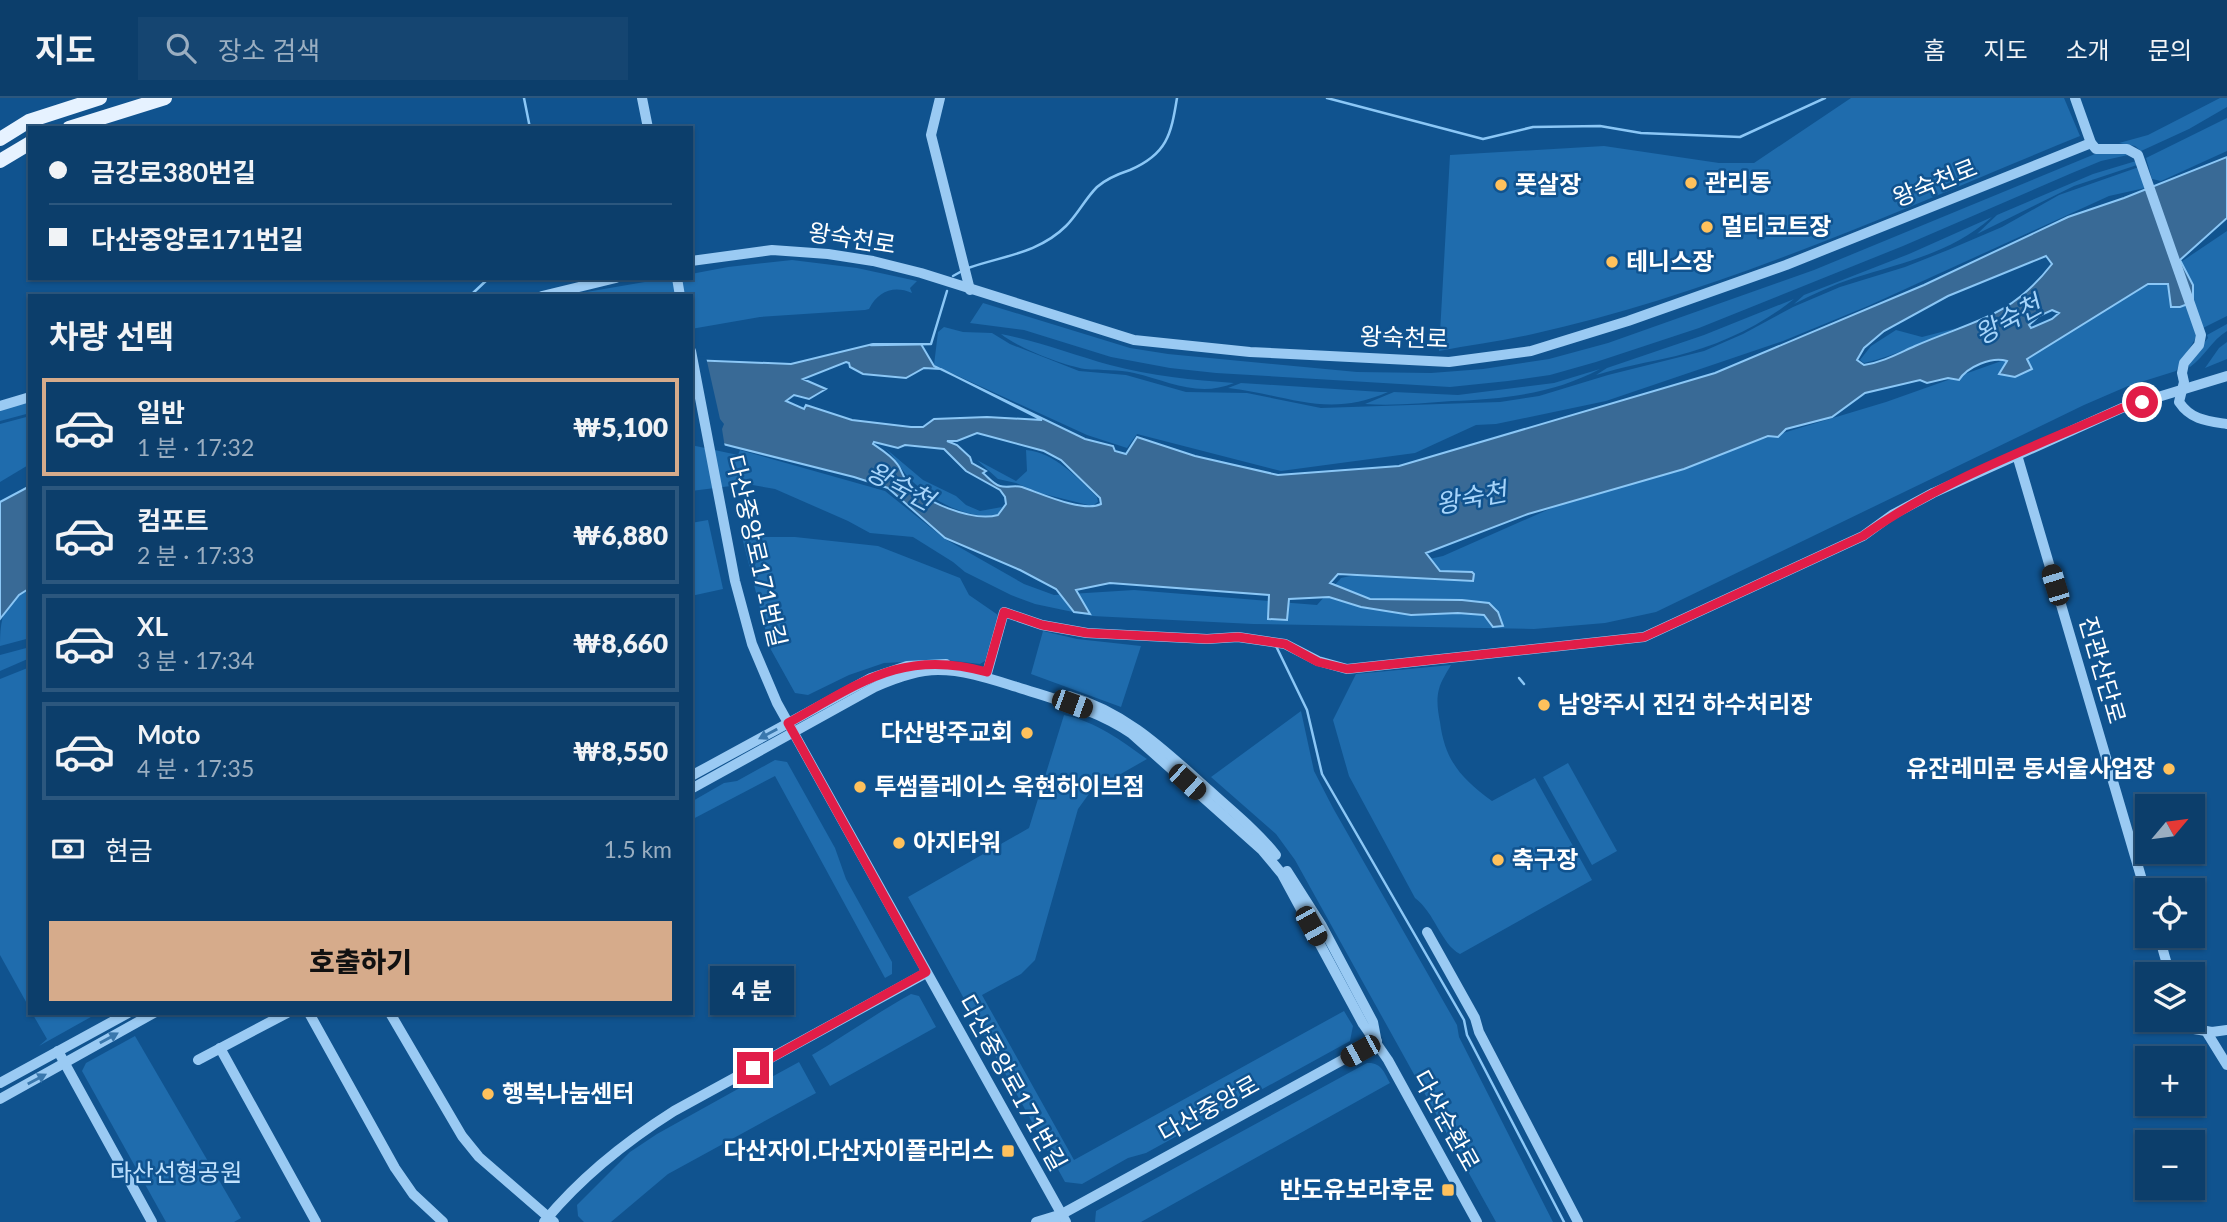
<!DOCTYPE html>
<html lang="ko">
<head>
<meta charset="utf-8">
<style>
  body { margin:0; font-family:Lato,"Noto Sans KR",sans-serif; background:#154571; color:#f1f3f6; height:100vh; display:flex; flex-direction:column; font-size:26px; white-space:nowrap }
  * { box-sizing:border-box; margin:0 }
  p { font-size:23px; color:#9aaec1 }
  .icon { flex:none; width:38px; height:38px; fill:none; stroke:currentColor; stroke-width:2; stroke-linecap:round; stroke-linejoin:round }
  .map { position:relative; flex:1; overflow:hidden }
  .side { position:absolute; left:28px; top:196px; width:665px; height:721px; display:flex; flex-direction:column; background:#0c3e6b; border-radius:0px; box-shadow:0 2px 5px #0004,0 0 0 2px #2c577e }
  .side>* { flex:none }
  .top-card { position:absolute; left:28px; top:28px; width:665px; height:154px; border-radius:0px; box-shadow:0 2px 5px #0004,0 0 0 2px #2c577e; display:grid; align-content:center; height:154px; padding:0 21px; background:#0c3e6b }
  .needle { width:46px; rotate:61deg }
  .buttons { position:absolute; left:2135px; top:696px; display:grid; gap:14px }
  .buttons a { display:grid; place-items:center; width:70px; height:70px; border-radius:0px; background:#0c3e6b; box-shadow:0 2px 5px #0004,0 0 0 2px #2c577e; font-size:35px }
  .end { position:absolute; width:32px; height:32px; margin:-16px; border:9px solid #e11d48; background:#fff; box-shadow:0 0 0 4px #fff }
  .from { border-radius:50% }
  .bubble { position:absolute; height:49px; border-radius:0px; background:#0c3e6b; box-shadow:0 2px 5px #0004,0 0 0 2px #2c577e; font-size:23px; font-weight:800; line-height:49px; text-align:center }
  .car { position:absolute; width:21px; height:42px; margin:-21px -10px; border-radius:9px; box-shadow:0 0 5px 2px #0007; background:linear-gradient(#222 24%,#8ab4d8 0 40%,#222 0 76%,#8ab4d8 0 86%,#222 0) }
  .top-card b { display:flex; align-items:center; gap:24px; height:66px; font-size:26px }
  .top-card b+b { border-top:2px solid #2c577e }
  .top-card i { width:18px; height:18px; background:#f1f3f6 }
  ul { padding:0; list-style:none }
  li { display:flex; align-items:center; gap:21px; height:98px; margin:0 14px 10px; padding:0 7px; border:4px solid #2c577e; border-radius:0px }
  li div { flex:1 }
  li b { display:block; font-size:26px }
  li em { font-style:normal; font-weight:800 }
  li.on { border-color:#d6ab8b }
  li>.icon { width:63px; height:63px; stroke-width:1.5 }
  h2 { padding:0 21px; font-size:32px; line-height:84px }
  .pay { display:flex; align-items:center; gap:18px; height:77px; padding:0 21px; font-size:26px }
  .pay p { margin-inline-start:auto }
  .primary-button { display:flex; gap:14px; margin-top:auto; padding:14px 21px }
  .primary-button a { flex:1; height:80px; border-radius:0px; background:#d6ab8b; color:#111; font-size:28px; font-weight:800; line-height:80px; text-align:center }
  header { display:flex; align-items:center; gap:42px; box-sizing:border-box; height:98px; padding:0 35px; background:#0c3e6b; border-bottom:2px solid #2c577e }
  header strong { font-size:33px }
  nav { display:flex; gap:38px; margin-inline-start:auto; font-size:24px }
  .search { width:490px; height:63px; background:#154571; display:flex; align-items:center; gap:18px; box-sizing:border-box; padding:0 24px; border-radius:0px; color:#9aaec1; font-size:26px }
  .map>svg:first-child { display:block }
  .green { fill:#1f6cad }
  .water { fill:#396a96; stroke:#8bc7f6; stroke-width:2; fill-rule:evenodd }
  .pier { fill:#10538f }
  .lines { fill:none; stroke-linecap:round; stroke-linejoin:round }
  .stream { stroke:#8bc7f6; stroke-width:2.5 }
  .minor { stroke:#9acaf3; stroke-width:10 }
  .major { stroke:#e6f2ff; stroke-width:14 }
  .oneway { fill:#3977ad }
  .route { stroke:#e11d48; stroke-width:9 }
  .poi-dot { fill:#ffc15c; stroke:#10538f; stroke-width:2.5 }
  .labels { text-anchor:middle; stroke-width:5; stroke-linejoin:round; paint-order:stroke }
  .poi-label { font-size:24px; font-weight:bold; fill:#fff; stroke:#10538f; text-anchor:start }
  .street-label { font-size:24px; fill:#fff; stroke:#10538f }
  .park-label { font-size:24px; fill:#c1e2fd; stroke:#10538f }
  .water-label { font-size:26px; font-style:italic; fill:#a6d4fa; stroke:#10538f }
</style>
</head>
<body>
<header>
<strong>지도</strong>
<div class="search"><svg class="icon" aria-label="search" viewBox="0 0 24 24"><circle cx="10" cy="10" r="6"/><path d="M15 15l6 6"/></svg>장소 검색</div>
<nav><a>홈</a><a>지도</a><a>소개</a><a>문의</a></nav>
</header>
<div class="map">
<svg width="2227" height="1124" viewBox="0 0 2227 1124">
  <rect width="100%" height="100%" fill="#10538f"/>
  <g class="green">
    <path d="M1851 0H2064L2080 38C1901 111 1723 194 1533 236 1502 243 1470 247 1439 253L1450 57 1604 48 1719 65H1754Z"/>
    <polygon points="2220,0 2227,0 2227,9 2189,31 2141,53 2135,48 2119,45 2148,37"/>
    <polygon points="2227,20 2227,53 2161,83 2152,81 2146,60"/>
    <polygon points="2124,54 2128,57 2101,63 2072,75 1903,148 1699,230 1596,264 1550,277 1508,283 1450,289 1216,275 1170,270 1111,259 1024,232 970,225 983,205 1130,250 1168,256 1357,274 1431,275 1483,271 1549,261 1608,245 1814,172 2095,56"/>
    <polygon points="2136,63 2137,67 2074,88 1977,136 1997,117 2093,76"/>
    <polygon points="2139,69 2145,90 2109,98 1868,208 1783,243 1606,303 1496,326 1476,327 1415,355 1281,373 1137,336 1127,350 1087,337 934,267 938,234 944,229 963,234 992,235 1010,246 1079,273 1126,277 1186,294 1247,295 1321,310 1500,304 1539,298 1608,277 1704,253 1743,236 1793,209 1840,189 1905,169 1948,152 2002,129 2059,97"/>
    <path d="M1992 119C1951 155 1905 164 1854 180 1833 187 1813 196 1794 206L1804 197 1909 156Z"/>
    <polygon points="2227,133 2227,218 2201,231 2176,273 2128,288 2084,307 1656,514 1605,525 1534,531 1253,526 1092,518 1035,506 1011,497 965,474 953,464 913,439 870,435 848,423 775,391 747,386 691,393 691,347 738,357 740,352 885,393 945,441 1024,486 1054,497 1134,492 1317,507 1341,480 1443,458 1588,394 1886,304 2024,255 2166,174"/>
    <path d="M792 162 857 170 917 183 910 190 912 195C894 187 878 193 869 211L865 212 760 219 691 231V198H563L668 180H691V176L728 169Z"/>
    <path d="M1794 201C1761 228 1717 248 1676 258 1649 264 1622 269 1596 277L1607 270 1704 237Z"/>
    <path d="M2227 226V233C2211 243 2205 258 2190 269L2187 266 2208 240 2207 237Z"/>
    <path d="M1957 230C1926 242 1896 258 1864 265L1860 262 1871 248 1896 232 1922 239Z"/>
    <path d="M1001 236C1038 243 1074 257 1110 267 1151 278 1193 282 1234 285 1198 300 1169 283 1134 275 1118 271 1102 273 1085 271 1063 267 1018 250 1001 236Z"/>
    <polygon points="2227,244 2227,261 2205,270 2219,250"/>
    <path d="M1600 271C1553 296 1504 301 1452 303 1423 305 1394 308 1365 306L1394 294 1458 297 1554 285Z"/>
    <path d="M1241 285 1381 294H1388C1327 321 1289 297 1228 290Z"/>
    <polygon points="30,301 30,315 0,323 0,311"/>
    <polygon points="30,318 30,366 0,384 0,326"/>
    <path d="M885 350 923 382 956 398 966 407 980 413 1002 409 998 416C969 423 934 403 913 384 902 374 896 360 885 350Z"/>
    <path d="M1026 352C1056 355 1076 379 1097 399L1098 404 1092 408 1040 395 1016 385 998 381 977 362 1016 383 1027 373Z"/>
    <polygon points="708,422 723,491 691,498 691,425"/>
    <polygon points="742,439 795,439 878,448 960,480 969,497 998,517 985,563 980,566 945,562 884,565 849,577 808,597 795,595 770,550"/>
    <path d="M30 490V540L0 548C0 519 3 506 30 490Z"/>
    <polygon points="1043,533 1077,541 1141,548 1121,609 1031,576"/>
    <polygon points="30,549 30,560 0,573 0,557"/>
    <path d="M1451 567C1447 574 1441 583 1439 591 1436 602 1438 613 1440 624 1445 663 1461 680 1492 703L1535 680 1592 782 1460 856C1441 846 1435 815 1415 800L1349 678 1333 622 1356 576Z"/>
    <polygon points="30,569 30,911 0,857 0,581"/>
    <polygon points="1301,613 1314,673 1333,710 1457,927 1459,939 1553,1124 1496,1124 1295,762 1276,736 1211,679"/>
    <path d="M1064 617C1097 624 1120 642 1147 661L1091 693 1078 711 1035 862 1021 876 982 897 1074 1062 1344 913 1353 928 1350 943 1146 1055 1128 1060 1082 1086 1065 1084 908 799 1029 730Z"/>
    <polygon points="775,662 787,664 835,750 846,781 892,864 892,876 885,880 775,678 691,722 691,704 724,685 737,683"/>
    <polygon points="1568,665 1617,753 1592,767 1543,679"/>
    <path d="M911 896 919 898 936 929 830 988 812 957C846 937 877 915 911 896Z"/>
    <polygon points="32,915 98,915 39,948 47,941"/>
    <polygon points="135,938 241,1120 234,1124 166,1124 82,973 86,965"/>
    <polygon points="799,964 816,995 668,1076 611,1124 584,1124 578,1118 577,1107 630,1054 657,1036 745,987 766,982"/>
    <path d="M1367 965C1381 964 1384 974 1390 985L1141 1124H1095L1096 1113Z"/>
  </g>
  <g class="water">
    <path d="M2227 59V120L2180 162 2193 187V204L2180 209H2171L2168 186H2148L2027 261 2032 271 2015 279 1999 276 2007 263C1992 258 1967 269 1959 282L1948 280 1927 285 1920 282 1865 295 1832 319 1786 331 1778 339 1768 338 1684 371 1528 416 1426 455 1440 473 1472 474 1474 476 1473 483 1338 476 1330 485 1370 501 1462 502 1489 505 1498 514 1503 528 1493 529 1484 517 1458 515 1411 517 1361 509 1329 499 1289 501 1287 522 1268 521 1269 497 1110 485 1076 492 1090 516 1074 514 1056 491 1020 472 945 440 888 390 854 379 691 338V262L791 266 873 246H921L934 268 1085 341 1113 348 1115 353 1126 356 1137 339 1195 358 1278 377 1399 368 1715 275 1924 187 2068 119 2124 100ZM2046 158 2052 166C2009 221 1974 222 1915 248 1897 256 1883 264 1864 267L1857 262 1864 250 1884 233 1948 198ZM2052 212 2059 215 2052 221 2031 230 2029 227 2039 218ZM846 264 849 265 850 269 863 276 906 280 924 270 941 271 1042 322 987 319 934 321 923 329H911L852 322 806 307 804 311 786 303 794 297 809 301 826 291 803 281ZM977 335 1044 353 1061 362 1100 400 1101 406C1083 415 1040 395 1022 389 1015 387 1007 390 1000 388 993 386 988 379 983 375L986 373 972 365 970 359 957 347 947 343H957ZM874 344 898 350 905 347 944 351 966 373 1000 392 1005 399 1006 406 998 417C973 424 921 404 906 382 902 377 901 371 898 367 892 358 882 352 873 346Z"/>
    <polygon points="30,388 30,490 19,497 0,521 0,404"/>
  </g>
  <polygon class="pier" points="691,258 706,259 720,321 724,326 722,331 725,350 694,342 691,335"/>
  <g class="lines">
    <g class="stream">
      <polyline points="524,0 530,30"/>
      <polyline points="1327,0 1483,41 1533,29 1600,28 1641,35 1740,39 1825,0"/>
      <path d="M968 170C1003 158 1039 155 1066 128 1078 116 1085 101 1097 89 1106 81 1118 76 1130 72 1167 56 1171 37 1177 0"/>
      <polyline points="953,178 962,173"/>
      <polyline points="473,195 489,180"/>
      <polyline points="871,247 931,246 947,193"/>
      <polyline points="1276,548 1307,612 1322,676 1464,922 1467,937 1564,1124"/>
      <polyline points="1519,580 1524,586"/>
    </g>
    <g class="minor">
      <polyline points="642,0 648,30"/>
      <polyline points="940,0 931,37 970,192"/>
      <path d="M2075 0 2091 45 2096 51H2127L2138 57 2201 237 2199 247 2184 265 2182 275 2184 284 2179 304C2191 322 2207 323 2227 326"/>
      <polyline points="691,163 772,152 828,156 873,163 921,175 1134,242 1250,254 1449,264 1531,253 1628,223 1786,167 2091,45"/>
      <polyline points="677,180 680,198"/>
      <polyline points="542,198 616,180"/>
      <polyline points="691,253 735,483 752,546 777,605 1066,1124"/>
      <polyline points="0,308 30,299"/>
      <polyline points="2017,357 2147,799"/>
      <polyline points="986,579 1004,514 1042,527 1087,535 1207,541 1238,539 1285,546 1318,563 1347,571 1644,539 1863,438 1892,417 1933,395 2122,310 2227,278"/>
      <path d="M1069 598C1128 615 1166 654 1210 693 1233 714 1257 733 1276 757"/>
      <polyline points="691,678 871,580 907,568 946,566"/>
      <path d="M691 691 875 589C895 580 916 572 938 572 965 572 991 581 1017 589 1057 602 1097 612 1132 636L1262 752 1282 776 1363 926 1388 962 1477 1124"/>
      <polyline points="1287,773 1322,828 1373,924 1376,940"/>
      <polyline points="1427,834 1475,920 1479,934 1578,1124"/>
      <polyline points="2159,838 2170,877"/>
      <polyline points="309,915 395,1070 413,1096 443,1124"/>
      <polyline points="390,915 462,1038 479,1059 554,1124"/>
      <polyline points="2187,922 2194,931 2212,934 2227,932"/>
      <polyline points="2206,933 2227,967"/>
      <polyline points="220,950 316,1124"/>
      <polyline points="58,953 152,1124"/>
      <polyline points="198,962 287,915"/>
      <polyline points="0,985 128,915"/>
      <polyline points="0,1001 154,915"/>
      <path d="M544 1124C581 1079 625 1044 674 1013L926 875"/>
      <polyline points="1036,1124 1059,1117"/>
      <polyline points="1052,1124 1062,1116 1377,943"/>
    </g>
    <g class="major">
      <polyline points="69,30 165,0"/>
      <polyline points="0,41 29,23 100,0"/>
      <polyline points="0,63 30,45"/>
    </g>
  </g>
  <defs><path id="oneway-solid" d="M-6-.8H1V-3.2L6.5 0L1 3.2V.8H-6Z" transform="scale(1.75)"/></defs>
  <g class="oneway">
    <use href="#oneway-solid" transform="translate(768 636) rotate(152)"/>
    <use href="#oneway-solid" transform="translate(109 940) rotate(-29)"/>
    <use href="#oneway-solid" transform="translate(37 981) rotate(-28)"/>
  </g>
  <g class="lines">
    <path class="route" d="M753 970 926 874 788 625C859 586 902 550 987 574L1004 514 1042 527 1087 535 1207 541 1238 539 1285 546 1318 564 1347 571 1644 539 1863 438C1939 383 2037 348 2122 310L2142 304"/>
  </g>
  <g class="poi-dot">
    <circle cx="1691" cy="85" r="7"/>
    <circle cx="1501" cy="87" r="7"/>
    <circle cx="1707" cy="129" r="7"/>
    <circle cx="1612" cy="164" r="7"/>
    <circle cx="1544" cy="607" r="7"/>
    <circle cx="1027" cy="635" r="7"/>
    <circle cx="2169" cy="671" r="7"/>
    <circle cx="860" cy="689" r="7"/>
    <circle cx="899" cy="745" r="7"/>
    <circle cx="1498" cy="762" r="7"/>
    <circle cx="488" cy="996" r="7"/>
    <rect x="1001" y="1046" width="14" height="14" rx="3.5"/>
    <rect x="1441" y="1085" width="14" height="14" rx="3.5"/>
  </g>
  <g class="labels">
    <g class="poi-label">
      <text x="1705" y="93">관리동</text>
      <text x="1515" y="95">풋살장</text>
      <text x="1721" y="137">멀티코트장</text>
      <text x="1626" y="172">테니스장</text>
      <text x="1558" y="615">남양주시 진건 하수처리장</text>
      <text x="1013" y="643" text-anchor="end">다산방주교회</text>
      <text x="2155" y="679" text-anchor="end">유잔레미콘 동서울사업장</text>
      <text x="874" y="697">투썸플레이스 욱현하이브점</text>
      <text x="913" y="753">아지타워</text>
      <text x="1512" y="770">축구장</text>
      <text x="502" y="1004">행복나눔센터</text>
      <text x="994" y="1061" text-anchor="end">다산자이.다산자이폴라리스</text>
      <text x="1434" y="1100" text-anchor="end">반도유보라후문</text>
    </g>
    <g class="street-label">
      <text transform="translate(1935 85) rotate(-22)" y="8">왕숙천로</text>
      <text transform="translate(852 141) rotate(9)" y="8">왕숙천로</text>
      <text transform="translate(1404 240) rotate(2)" y="8">왕숙천로</text>
      <text transform="translate(756 453) rotate(77)" y="8">다산중앙로171번길</text>
      <text transform="translate(2102 572) rotate(74)" y="8">진관산단로</text>
      <text transform="translate(1012 985) rotate(61)" y="8">다산중앙로171번길</text>
      <text transform="translate(1209 1011) rotate(-29)" y="8">다산중앙로</text>
      <text transform="translate(1446 1023) rotate(61)" y="8">다산순환로</text>
    </g>
    <g class="park-label">
      <text x="176" y="1083">다산선형공원</text>
    </g>
    <g class="water-label">
      <text transform="translate(2008 222) rotate(-29)" y="9">왕숙천</text>
      <text transform="translate(900 388) rotate(28)" y="9">왕숙천</text>
      <text transform="translate(1471 400) rotate(-11)" y="9">왕숙천</text>
    </g>
  </g>
</svg>
<div class="buttons">
<a><svg class="needle" viewBox="-14 -14 28 28"><path d="M0-13l5 13h-10z" fill="#e53935"/><path d="M0 13l5-13h-10z" fill="#9aaec1"/></svg></a>
<a><svg class="icon" aria-label="locate" viewBox="0 0 24 24"><circle cx="12" cy="12" r="6"/><path d="M12 2v4M12 18v4M2 12h4M18 12h4"/></svg></a>
<a><svg class="icon" aria-label="layers" viewBox="0 0 24 24"><path d="M12 4l9 5-9 5-9-5zM3 14l9 5 9-5"/></svg></a>
<a>+</a>
<a>−</a>
</div>
<i class="end from" style="left:2142px;top:304px"></i>
<i class="end" style="left:753px;top:970px"></i>
<div class="bubble" style="left:710px;top:868px;width:84px">4 분</div>
<i class="car" style="left:2055px;top:487px;rotate:343deg"></i>
<i class="car" style="left:1072px;top:606px;rotate:110deg"></i>
<i class="car" style="left:1187px;top:684px;rotate:132deg"></i>
<i class="car" style="left:1311px;top:828px;rotate:151deg"></i>
<i class="car" style="left:1360px;top:953px;rotate:241deg"></i>
<div class="top-card">
<b><i class="from"></i>금강로380번길</b>
<b><i></i>다산중앙로171번길</b>
</div>
<section class="side">
<h2>차량 선택</h2>
<ul>
<li class="on"><svg class="icon" aria-label="car" viewBox="0 0 24 24"><path d="M5 17H2v-5l4-1 3-4h7l3 4 3 1v5h-3M9 17h6M6 11h13"/><circle cx="7" cy="17" r="2"/><circle cx="17" cy="17" r="2"/></svg><div><b>일반</b><p>1 분 · 17:32</p></div><em>₩5,100</em></li>
<li><svg class="icon" aria-label="car" viewBox="0 0 24 24"><path d="M5 17H2v-5l4-1 3-4h7l3 4 3 1v5h-3M9 17h6M6 11h13"/><circle cx="7" cy="17" r="2"/><circle cx="17" cy="17" r="2"/></svg><div><b>컴포트</b><p>2 분 · 17:33</p></div><em>₩6,880</em></li>
<li><svg class="icon" aria-label="car" viewBox="0 0 24 24"><path d="M5 17H2v-5l4-1 3-4h7l3 4 3 1v5h-3M9 17h6M6 11h13"/><circle cx="7" cy="17" r="2"/><circle cx="17" cy="17" r="2"/></svg><div><b>XL</b><p>3 분 · 17:34</p></div><em>₩8,660</em></li>
<li><svg class="icon" aria-label="car" viewBox="0 0 24 24"><path d="M5 17H2v-5l4-1 3-4h7l3 4 3 1v5h-3M9 17h6M6 11h13"/><circle cx="7" cy="17" r="2"/><circle cx="17" cy="17" r="2"/></svg><div><b>Moto</b><p>4 분 · 17:35</p></div><em>₩8,550</em></li>
</ul>
<div class="pay"><svg class="icon" aria-label="cash" viewBox="0 0 24 24"><path d="M3 7h18v10H3z"/><circle cx="12" cy="12" r="2"/></svg>현금<p>1.5 km</p></div>
<div class="primary-button"><a>호출하기</a></div>
</section>
</div>
</body>
</html>
